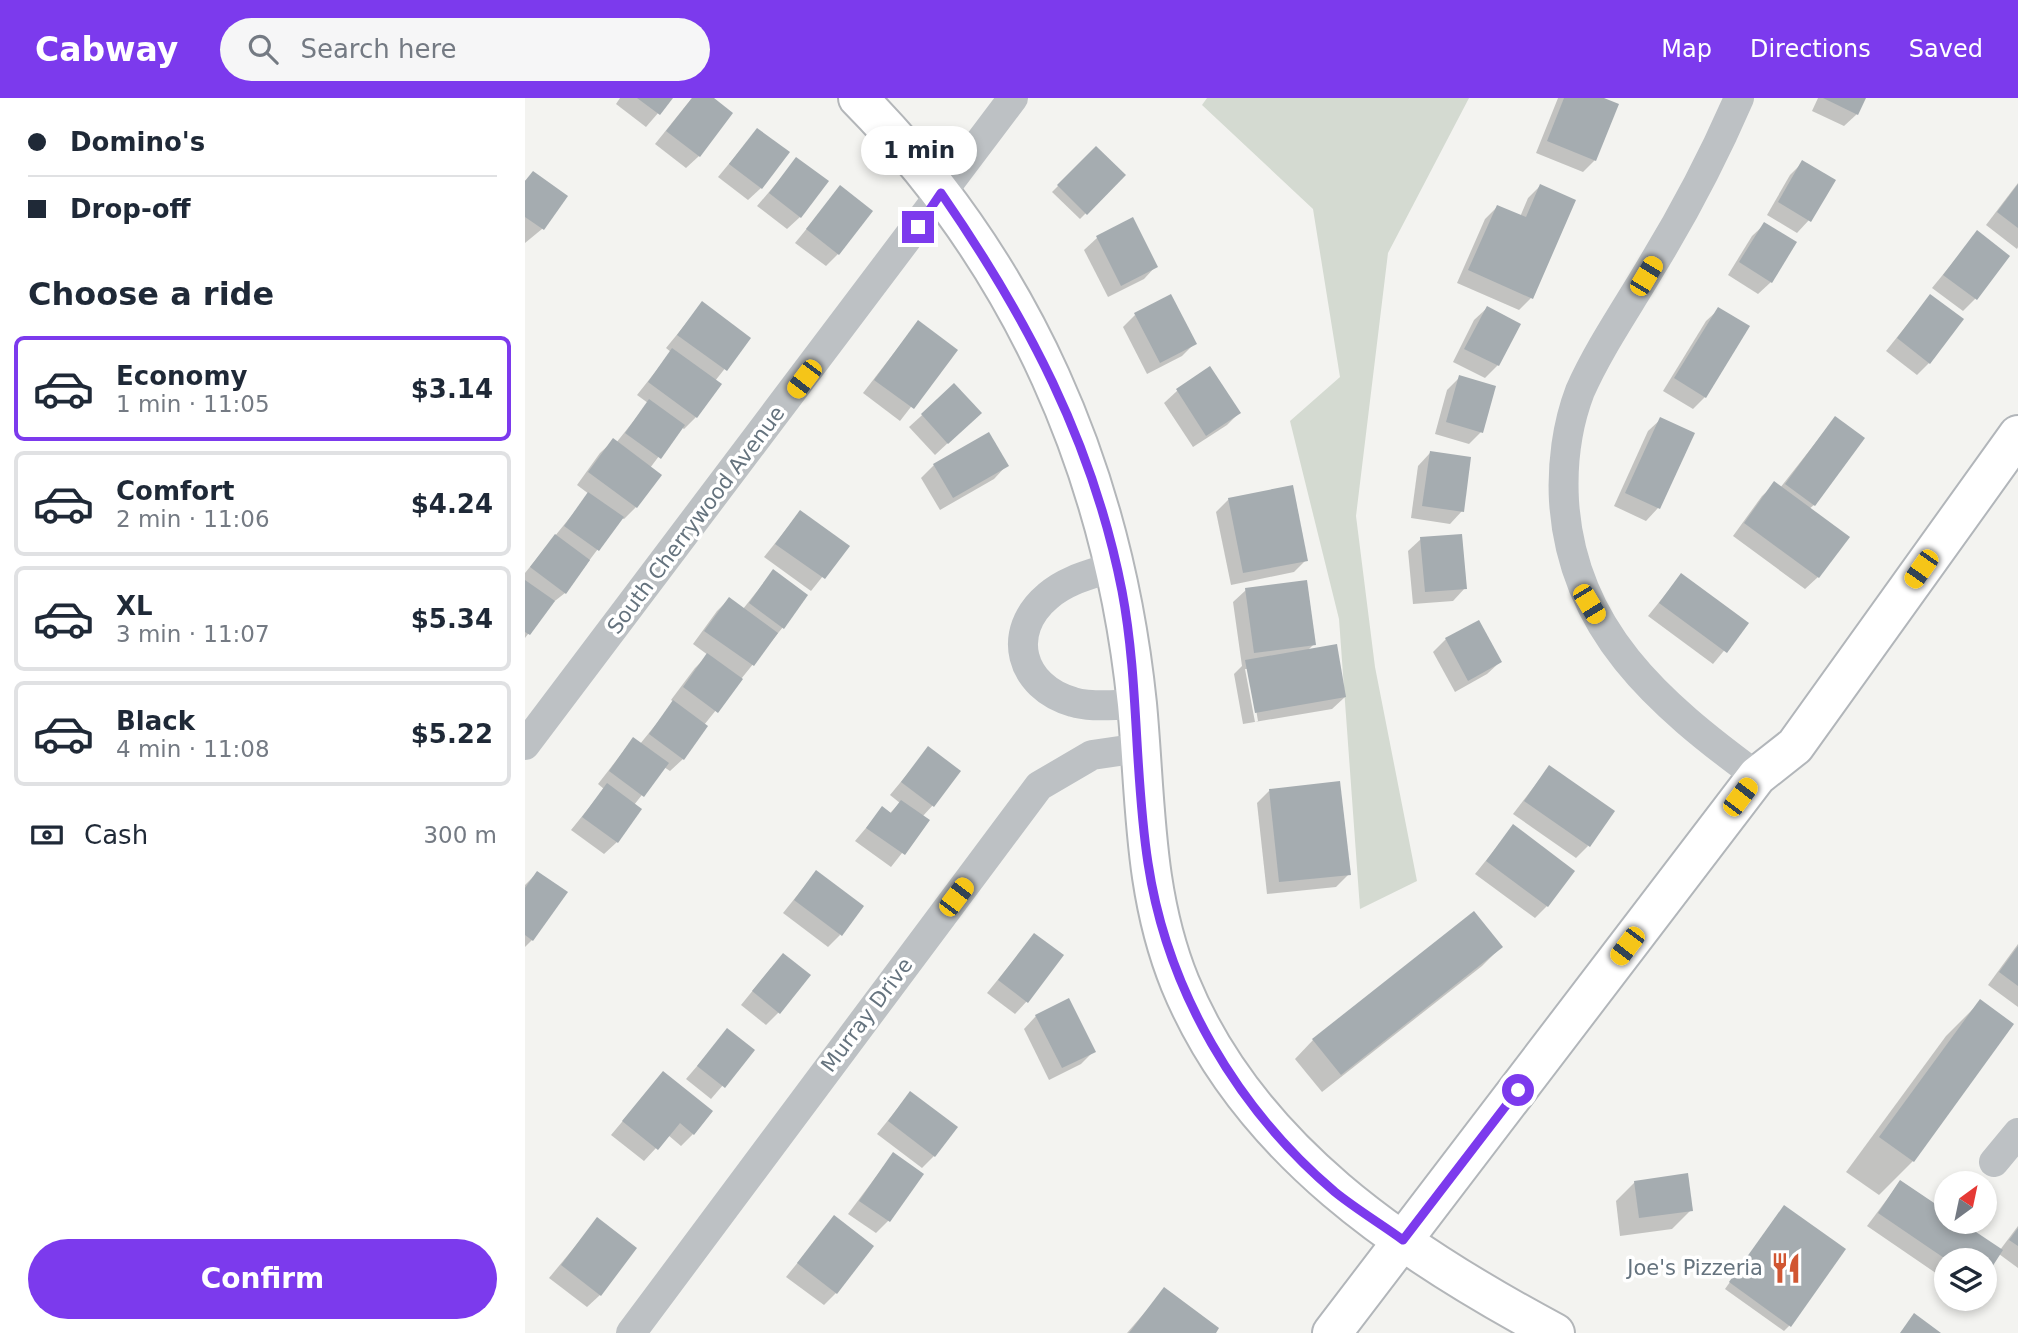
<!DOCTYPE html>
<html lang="en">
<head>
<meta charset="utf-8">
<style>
  body { margin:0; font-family:"DejaVu Sans",sans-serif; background:#f6f6f7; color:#1f2937; height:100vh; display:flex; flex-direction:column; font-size:26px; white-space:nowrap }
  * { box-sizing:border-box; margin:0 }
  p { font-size:23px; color:#747a83 }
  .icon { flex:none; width:38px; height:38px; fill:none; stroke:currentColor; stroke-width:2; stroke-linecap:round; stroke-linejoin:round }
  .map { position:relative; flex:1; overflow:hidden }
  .sheet { display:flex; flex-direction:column; background:#fff; width:525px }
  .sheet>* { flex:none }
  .hud { display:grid; align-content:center; height:154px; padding:0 28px; background:#fff }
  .needle { width:46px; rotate:33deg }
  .buttons { position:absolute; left:1409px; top:1073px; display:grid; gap:14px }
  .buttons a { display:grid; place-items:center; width:63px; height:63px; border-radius:50%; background:#fff; box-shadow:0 4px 10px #0003; font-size:35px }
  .end { position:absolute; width:32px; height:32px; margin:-16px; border:9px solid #7c3aed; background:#fff; box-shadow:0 0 0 4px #fff }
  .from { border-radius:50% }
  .bubble { position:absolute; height:49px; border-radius:24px; background:#fff; box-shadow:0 4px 10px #0003; font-size:23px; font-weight:700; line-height:49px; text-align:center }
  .car { position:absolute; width:21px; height:42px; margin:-21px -10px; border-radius:9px; box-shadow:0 0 5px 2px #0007; background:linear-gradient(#f5c518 24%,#345 0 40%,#f5c518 0 76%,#345 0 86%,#f5c518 0) }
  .hud b { display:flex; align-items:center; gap:24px; height:66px; font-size:26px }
  .hud b+b { border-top:2px solid #e0e1e3 }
  .hud i { width:18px; height:18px; background:#1f2937 }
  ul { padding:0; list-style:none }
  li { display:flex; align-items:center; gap:21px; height:105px; margin:0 14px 10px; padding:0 14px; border:4px solid #e0e1e3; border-radius:10px }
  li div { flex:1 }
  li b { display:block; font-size:26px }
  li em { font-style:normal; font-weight:700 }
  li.selected { border-color:#7c3aed }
  li>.icon { width:63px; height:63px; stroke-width:1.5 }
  h2 { padding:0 28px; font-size:32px; line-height:84px }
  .pay { display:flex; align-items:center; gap:18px; height:77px; padding:0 28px; font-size:26px }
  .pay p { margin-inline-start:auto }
  .action { display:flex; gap:14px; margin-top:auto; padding:14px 28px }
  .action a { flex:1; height:80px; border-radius:42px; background:#7c3aed; color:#fff; font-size:28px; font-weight:700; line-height:80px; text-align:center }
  header { display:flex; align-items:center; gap:42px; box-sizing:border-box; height:98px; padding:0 35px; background:#7c3aed; color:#fff }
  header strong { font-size:33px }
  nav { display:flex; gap:38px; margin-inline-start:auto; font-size:24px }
  .search { width:490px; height:63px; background:#f6f6f7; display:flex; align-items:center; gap:18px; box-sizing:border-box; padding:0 24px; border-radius:38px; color:#747a83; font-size:26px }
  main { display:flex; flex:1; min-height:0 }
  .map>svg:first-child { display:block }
  .green { fill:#d4dad1 }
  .shadow { fill:#0003; fill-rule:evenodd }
  .building { fill:#a5acb0 }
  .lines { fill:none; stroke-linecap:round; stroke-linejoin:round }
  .secondary-casing { stroke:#b2b6ba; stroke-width:42 }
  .primary-casing { stroke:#b3b6b9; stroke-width:42 }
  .street { stroke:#bdc1c4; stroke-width:30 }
  .secondary { stroke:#fff; stroke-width:38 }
  .primary { stroke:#fff; stroke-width:38 }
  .route { stroke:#7c3aed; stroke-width:9 }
  .labels { text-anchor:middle; stroke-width:7; stroke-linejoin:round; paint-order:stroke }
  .street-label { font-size:21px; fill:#65737e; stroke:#fff }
  .poi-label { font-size:21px; fill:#65737e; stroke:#fff; text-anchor:end }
</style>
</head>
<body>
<header>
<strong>Cabway</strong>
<div class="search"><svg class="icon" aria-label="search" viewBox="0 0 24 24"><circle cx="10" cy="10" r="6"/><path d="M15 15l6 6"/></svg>Search here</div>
<nav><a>Map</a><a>Directions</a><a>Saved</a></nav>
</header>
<main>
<section class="sheet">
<div class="hud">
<b><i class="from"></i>Domino's</b>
<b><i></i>Drop-off</b>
</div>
<h2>Choose a ride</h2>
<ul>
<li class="selected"><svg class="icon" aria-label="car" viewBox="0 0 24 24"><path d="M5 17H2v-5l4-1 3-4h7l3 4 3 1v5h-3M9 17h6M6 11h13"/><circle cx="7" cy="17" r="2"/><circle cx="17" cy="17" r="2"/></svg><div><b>Economy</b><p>1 min · 11:05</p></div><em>$3.14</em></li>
<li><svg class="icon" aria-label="car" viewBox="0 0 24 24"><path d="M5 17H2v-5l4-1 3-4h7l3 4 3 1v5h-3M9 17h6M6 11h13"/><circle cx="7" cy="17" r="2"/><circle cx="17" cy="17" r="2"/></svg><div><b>Comfort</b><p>2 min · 11:06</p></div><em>$4.24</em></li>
<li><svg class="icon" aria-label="car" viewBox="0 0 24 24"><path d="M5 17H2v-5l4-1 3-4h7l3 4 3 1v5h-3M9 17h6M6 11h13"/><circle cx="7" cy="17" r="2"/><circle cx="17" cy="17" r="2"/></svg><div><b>XL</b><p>3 min · 11:07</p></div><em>$5.34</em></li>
<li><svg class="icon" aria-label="car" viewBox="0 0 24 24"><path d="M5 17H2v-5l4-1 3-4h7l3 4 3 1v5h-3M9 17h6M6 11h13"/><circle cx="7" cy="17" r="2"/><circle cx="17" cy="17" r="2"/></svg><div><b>Black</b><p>4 min · 11:08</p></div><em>$5.22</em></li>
</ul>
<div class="pay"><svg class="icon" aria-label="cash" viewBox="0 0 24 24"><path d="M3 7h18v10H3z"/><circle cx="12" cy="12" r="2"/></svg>Cash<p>300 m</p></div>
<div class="action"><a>Confirm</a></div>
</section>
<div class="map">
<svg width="1493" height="1235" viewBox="0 0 1493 1235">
  <rect width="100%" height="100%" fill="#f3f3f0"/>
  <polygon class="green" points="682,0 944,0 863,155 831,418 850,569 892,783 835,811 814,521 765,323 815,279 788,111 677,7"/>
  <g class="shadow">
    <polygon points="95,0 146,0 121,29 91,6"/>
    <polygon points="167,0 186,0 174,58 161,70 130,46"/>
    <polygon points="1033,0 1075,0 1070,62 1058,74 1011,55"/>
    <polygon points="1293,0 1339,0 1332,16 1319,28 1287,13"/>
    <polygon points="232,32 236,90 223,102 193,79"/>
    <polygon points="571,50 599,77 555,121 527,94"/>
    <polygon points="272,61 275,119 262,131 232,108"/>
    <polygon points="1277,65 1284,122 1272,135 1242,117 1265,77"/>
    <polygon points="8,75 41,99 17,131 0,145 0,83"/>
    <polygon points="1493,85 1493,149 1492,151 1461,127"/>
    <polygon points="1015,88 1006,200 994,212 932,185 960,121 972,109 995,119 1003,100"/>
    <polygon points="315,90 313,156 301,168 270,145"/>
    <polygon points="607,121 631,168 619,181 583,199 559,152 572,140"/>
    <polygon points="1240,126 1246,184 1233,196 1203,177 1227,138"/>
    <polygon points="1452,135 1450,201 1438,213 1407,190"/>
    <polygon points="1405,198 1404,265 1392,277 1361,253"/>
    <polygon points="177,206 224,240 190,283 171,319 159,331 156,329 125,370 111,409 99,421 96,420 40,495 26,506 0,540 0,475 64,396 52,387 75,355 88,343 91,345 123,305 112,297 146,254 141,250"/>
    <polygon points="962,210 973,267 960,280 928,264 949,222"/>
    <polygon points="1194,211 1180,299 1168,311 1138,293 1181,223"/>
    <polygon points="610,217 670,245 657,258 622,276 598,229"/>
    <polygon points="393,224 430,252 375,323 338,295"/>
    <polygon points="685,271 714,315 702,327 668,349 639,305 652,293"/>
    <polygon points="935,279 956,334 944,346 910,336 922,292"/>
    <polygon points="429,288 442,327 410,357 384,329"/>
    <polygon points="1310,320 1289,407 1284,411 1293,479 1280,491 1208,438 1237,398 1250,386 1255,390"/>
    <polygon points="1136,321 1133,410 1121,423 1089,408 1123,333"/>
    <polygon points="905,355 937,413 925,426 886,420 893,368"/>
    <polygon points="409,367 481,368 469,381 415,412 396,380"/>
    <polygon points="704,401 781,462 769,474 706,487 691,414"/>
    <polygon points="275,414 322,448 286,493 239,459"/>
    <polygon points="896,441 940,490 928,503 888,506 883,453"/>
    <polygon points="248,473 258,529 179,627 158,661 145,673 139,669 109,707 92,744 79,756 46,732 79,691 73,686 108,641 115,646 149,604 146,602 170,570 183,557 168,546 192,513 204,501 218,511"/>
    <polygon points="1156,477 1221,526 1188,566 1123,518"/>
    <path d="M721 492 789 546 782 553 820 599 807 611 718 626 709 576 717 568 708 504ZM720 571H724L733 623 730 624Z"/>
    <polygon points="921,541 975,564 962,576 930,594 908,554"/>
    <polygon points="403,651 408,707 397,719 403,722 366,769 330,743 357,711 364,716 375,705 365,697"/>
    <polygon points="1024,669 1063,748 1051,760 988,716"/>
    <polygon points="744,693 824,776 811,789 742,796 732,705"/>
    <polygon points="988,729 1022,808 1010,820 950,776"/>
    <polygon points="291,774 315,837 303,849 258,815"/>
    <polygon points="12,775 7,842 0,849 0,787"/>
    <polygon points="509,837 502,903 490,916 462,895"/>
    <polygon points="1493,846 1493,909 1463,887"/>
    <polygon points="976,849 957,868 797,994 770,961 788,942"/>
    <polygon points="246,870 254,914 241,927 216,907"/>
    <polygon points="1455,904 1487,927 1388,1063 1354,1097 1321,1074 1421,938"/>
    <polygon points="511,918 568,954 556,966 524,982 499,931"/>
    <polygon points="203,932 228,952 186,1001 161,981"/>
    <polygon points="138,975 168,1036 156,1048 143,1037 119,1063 86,1037"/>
    <polygon points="385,995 409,1058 397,1070 352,1036"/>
    <polygon points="368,1056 363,1123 351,1135 323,1116"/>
    <polygon points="1110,1084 1166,1112 1147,1131 1095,1138 1091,1103"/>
    <polygon points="1375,1084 1421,1115 1421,1124 1433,1124 1475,1152 1493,1128 1493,1170 1474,1156 1460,1177 1460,1162 1421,1162 1421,1182 1342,1128"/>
    <polygon points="1254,1115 1264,1228 1259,1233 1200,1191"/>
    <polygon points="309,1120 311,1195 299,1207 261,1179"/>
    <polygon points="72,1122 75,1197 62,1209 24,1180"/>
    <polygon points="640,1191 688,1235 602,1235"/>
  </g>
  <g class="building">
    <polygon points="112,0 148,0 135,17"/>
    <polygon points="167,0 189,0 208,15 175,59 141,33"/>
    <polygon points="1039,0 1079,0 1094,6 1071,63 1022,43"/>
    <polygon points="1298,0 1341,0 1333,17"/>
    <polygon points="232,30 265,54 237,91 204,66"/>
    <polygon points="571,48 601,77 562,117 532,87"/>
    <polygon points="271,59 304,83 276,120 244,95"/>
    <polygon points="1277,62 1311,82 1286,124 1253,104"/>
    <polygon points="8,73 43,98 19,132 0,119 0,83"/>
    <polygon points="1015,86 1051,102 1008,201 943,172 972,107 1001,119"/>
    <polygon points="1493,86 1493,130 1472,114"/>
    <polygon points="315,87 348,113 314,157 281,131"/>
    <polygon points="608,119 633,169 596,188 571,138"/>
    <polygon points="1239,124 1272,144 1247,185 1214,164"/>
    <polygon points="1452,132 1485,158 1452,202 1418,177"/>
    <polygon points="646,196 672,246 635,265 609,215"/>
    <polygon points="1405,196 1439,221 1405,266 1372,240"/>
    <polygon points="177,203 226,240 202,273 152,237"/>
    <polygon points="962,208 996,226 974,268 939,251"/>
    <polygon points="1193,209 1225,228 1181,300 1149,280"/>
    <polygon points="393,222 433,252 389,311 349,282"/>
    <polygon points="147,250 197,286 172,320 123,284"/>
    <polygon points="685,268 716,315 681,338 651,291"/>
    <polygon points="934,277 971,288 958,335 921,324"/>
    <polygon points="429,285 457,315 423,346 396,316"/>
    <polygon points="124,301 160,327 136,361 100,335"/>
    <polygon points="1310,318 1340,340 1290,408 1260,386"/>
    <polygon points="1135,319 1170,335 1135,411 1100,395"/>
    <polygon points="464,334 484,368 428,400 408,366"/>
    <polygon points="88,340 137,377 112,410 63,374"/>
    <polygon points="905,353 946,359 939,414 897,408"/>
    <polygon points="1249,383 1325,439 1294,480 1219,425"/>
    <polygon points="768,387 783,463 718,475 703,400"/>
    <polygon points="63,394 99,419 74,453 39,428"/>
    <polygon points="275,412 325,448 300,481 250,446"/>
    <polygon points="30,436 65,462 41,496 5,469"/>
    <polygon points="937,436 942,491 900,494 895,439"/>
    <polygon points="248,471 283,497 259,531 224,505"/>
    <polygon points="1156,475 1224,525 1202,555 1134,505"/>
    <polygon points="0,482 30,503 5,537 0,534"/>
    <polygon points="782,482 791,547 729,555 720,490"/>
    <polygon points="204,499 253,535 229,568 179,533"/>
    <polygon points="954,522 977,564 943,583 920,540"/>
    <polygon points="812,546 821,599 730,615 720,562"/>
    <polygon points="182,555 218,581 193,615 158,589"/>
    <polygon points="148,602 183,628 159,662 124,636"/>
    <polygon points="108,639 144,665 119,699 84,673"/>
    <polygon points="403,648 436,673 409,709 376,684"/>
    <polygon points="1024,667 1090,713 1065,749 999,703"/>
    <polygon points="815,683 826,777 754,784 744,691"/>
    <polygon points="82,685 117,711 93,745 57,719"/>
    <polygon points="376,702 405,722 380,757 341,730 357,708 366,715"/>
    <polygon points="988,726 1050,773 1023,809 961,763"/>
    <polygon points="291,772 339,808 317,838 269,802"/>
    <polygon points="12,773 43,794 8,843 0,837 0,790"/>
    <polygon points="949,813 978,849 816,977 787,941"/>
    <polygon points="509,835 539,857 503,905 473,882"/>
    <polygon points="1493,848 1493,888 1474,874"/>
    <polygon points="258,855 286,877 255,916 227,893"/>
    <polygon points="544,900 571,954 537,970 510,917"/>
    <polygon points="1455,901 1489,926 1389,1064 1354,1039"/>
    <polygon points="202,930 230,952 200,990 172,968"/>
    <polygon points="138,973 188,1013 169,1037 155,1025 133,1052 97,1023"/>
    <polygon points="385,993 433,1029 410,1059 363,1023"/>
    <polygon points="368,1054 399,1076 365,1124 334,1103"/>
    <polygon points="1163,1075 1168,1113 1114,1120 1109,1083"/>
    <polygon points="1375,1082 1421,1113 1421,1124 1436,1124 1478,1152 1460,1180 1460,1162 1422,1162 1353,1115"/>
    <polygon points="1259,1107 1321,1151 1266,1229 1204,1184"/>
    <polygon points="309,1117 349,1148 312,1196 272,1165"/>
    <polygon points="72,1119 112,1150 76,1198 36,1167"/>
    <polygon points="1493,1130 1493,1148 1484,1142"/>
    <polygon points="639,1189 694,1230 691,1235 604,1235"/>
    <polygon points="1389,1215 1416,1235 1375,1235"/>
  </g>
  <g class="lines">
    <defs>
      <polyline id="secondary" points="807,1235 1232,678 1270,648 1493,337"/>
      <path id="primary" d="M333 0C498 167 588 374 612 606 621 702 618 794 655 885 723 1051 878 1154 1030 1235"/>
    </defs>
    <use href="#secondary" class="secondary-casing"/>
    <use href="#primary" class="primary-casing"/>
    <g class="street">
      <path d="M1214 0C1189 58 1159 115 1126 169 1102 210 1074 250 1055 293 1042 327 1037 367 1039 403 1047 532 1134 606 1232 678"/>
      <path d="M591 468C568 476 542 481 523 498 480 534 495 589 548 604 567 610 592 606 612 607"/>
      <polyline points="0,647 488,0"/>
      <polyline points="1469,1064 1493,1035"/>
      <polyline points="106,1235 514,688 567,657 615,650"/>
    </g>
    <use href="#secondary" class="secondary"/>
    <use href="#primary" class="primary"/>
  </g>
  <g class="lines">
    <path class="route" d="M393 129 416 95C501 218 568 344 597 493 614 583 609 675 623 765 642 892 712 1011 810 1094 831 1111 856 1126 878 1142L993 992"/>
  </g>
  <defs>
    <symbol id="restaurant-bare" viewBox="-9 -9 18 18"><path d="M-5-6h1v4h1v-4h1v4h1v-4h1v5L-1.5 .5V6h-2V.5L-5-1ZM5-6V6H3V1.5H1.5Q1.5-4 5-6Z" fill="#d15632" stroke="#fff" stroke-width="2.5" paint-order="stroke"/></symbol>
  </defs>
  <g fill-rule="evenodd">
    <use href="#restaurant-bare" x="1239" y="1148" width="44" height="44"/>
  </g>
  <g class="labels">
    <g class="street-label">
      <text transform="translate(171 422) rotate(-53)" y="7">South Cherrywood Avenue</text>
      <text transform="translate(342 917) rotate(-53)" y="7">Murray Drive</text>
    </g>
    <g class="poi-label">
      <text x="1238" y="1177">Joe's Pizzeria</text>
    </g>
  </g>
</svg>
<div class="buttons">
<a><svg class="needle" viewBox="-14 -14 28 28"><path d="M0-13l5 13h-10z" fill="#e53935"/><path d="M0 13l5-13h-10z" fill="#747a83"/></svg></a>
<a><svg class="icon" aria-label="layers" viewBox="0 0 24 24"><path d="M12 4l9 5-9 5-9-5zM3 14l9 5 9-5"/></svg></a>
</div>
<i class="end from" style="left:993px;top:992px"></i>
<i class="end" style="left:393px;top:129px"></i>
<div class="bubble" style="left:336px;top:28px;width:116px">1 min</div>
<i class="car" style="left:1121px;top:178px;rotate:31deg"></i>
<i class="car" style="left:279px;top:281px;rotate:217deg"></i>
<i class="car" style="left:1396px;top:471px;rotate:215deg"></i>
<i class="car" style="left:1064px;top:506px;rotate:149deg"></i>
<i class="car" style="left:1215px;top:699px;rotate:37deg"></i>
<i class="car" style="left:431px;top:799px;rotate:37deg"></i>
<i class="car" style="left:1102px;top:848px;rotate:217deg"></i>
</div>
</main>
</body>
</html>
